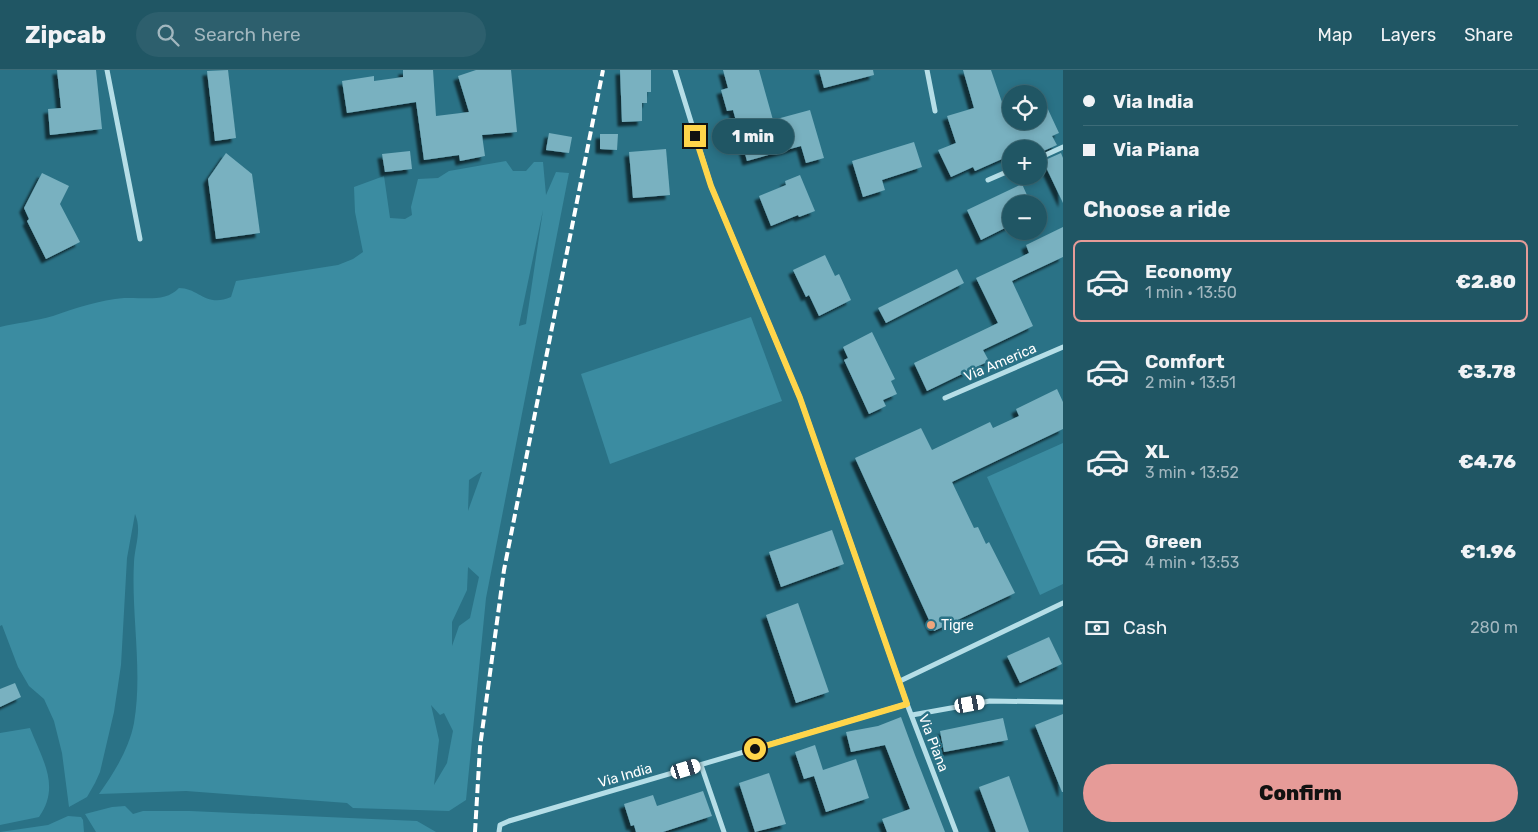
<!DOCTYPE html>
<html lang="en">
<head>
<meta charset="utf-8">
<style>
  body { margin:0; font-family:Rubik,sans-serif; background:#2d5f6d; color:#f1f3f6; height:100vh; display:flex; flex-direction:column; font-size:19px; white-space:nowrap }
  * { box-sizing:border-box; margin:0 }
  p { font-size:16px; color:#a2b7bf }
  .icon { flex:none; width:28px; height:28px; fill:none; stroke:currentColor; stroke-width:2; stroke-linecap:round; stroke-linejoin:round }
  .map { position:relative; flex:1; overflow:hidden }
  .side { display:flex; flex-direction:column; background:#205664; width:475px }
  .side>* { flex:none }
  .hud { display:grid; align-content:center; height:110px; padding:0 20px; background:#205664 }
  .fabs { position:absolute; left:1002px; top:15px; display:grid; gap:10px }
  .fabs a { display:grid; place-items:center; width:45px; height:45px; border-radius:50%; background:#205664; box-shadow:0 2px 8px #0003,0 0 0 1px #3d6c78; font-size:25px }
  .end { position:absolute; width:22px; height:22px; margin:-11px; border:6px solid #ffd54a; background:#111; box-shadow:0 0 0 2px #111 }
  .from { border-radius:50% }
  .bubble { position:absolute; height:35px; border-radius:18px; background:#205664; box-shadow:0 2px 8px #0003,0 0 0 1px #3d6c78; font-size:16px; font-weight:800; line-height:35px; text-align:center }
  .car { position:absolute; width:15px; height:30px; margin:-15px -8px; border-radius:6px; box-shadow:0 0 4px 1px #0007; background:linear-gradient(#fff 24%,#345 0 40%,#fff 0 76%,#345 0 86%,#fff 0) }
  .hud b { display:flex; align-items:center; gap:18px; height:48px; font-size:19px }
  .hud b+b { border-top:1px solid #3d6c78 }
  .hud i { width:12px; height:12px; background:#f1f3f6 }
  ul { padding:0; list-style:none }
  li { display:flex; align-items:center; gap:15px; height:82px; margin:0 10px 8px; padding:0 10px; border:2px solid transparent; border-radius:8px }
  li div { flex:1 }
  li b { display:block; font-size:19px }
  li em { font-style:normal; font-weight:800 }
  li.active { border-color:#e69b98 }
  li>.icon { width:45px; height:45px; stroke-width:1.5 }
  h2 { padding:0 20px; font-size:22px; line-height:60px }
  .pay { display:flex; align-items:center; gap:12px; height:55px; padding:0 20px; font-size:19px }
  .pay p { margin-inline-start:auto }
  .button { display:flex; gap:10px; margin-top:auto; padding:10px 20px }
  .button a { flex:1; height:58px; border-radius:30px; background:#e69b98; color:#111; font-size:20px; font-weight:800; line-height:58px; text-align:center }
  header { display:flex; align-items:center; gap:30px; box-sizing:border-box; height:70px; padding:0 25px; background:#205664; border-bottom:1px solid #3d6c78 }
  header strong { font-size:24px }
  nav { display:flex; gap:28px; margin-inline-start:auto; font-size:18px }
  .search { width:350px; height:45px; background:#2d5f6d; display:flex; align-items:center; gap:12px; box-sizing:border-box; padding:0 18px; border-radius:28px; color:#a2b7bf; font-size:19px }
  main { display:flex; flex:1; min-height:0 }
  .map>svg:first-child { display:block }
  .green { fill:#3b8ca1; fill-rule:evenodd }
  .building { fill:#79b1c0; filter:url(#shadow) }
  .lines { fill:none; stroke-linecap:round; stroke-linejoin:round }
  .minor { stroke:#b5dee7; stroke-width:5 }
  .rail { stroke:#fff; stroke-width:4; stroke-dasharray:9 4; stroke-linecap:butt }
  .route { stroke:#ffd54a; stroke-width:6 }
  .poi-dot { fill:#eea57c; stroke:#2a7286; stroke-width:2 }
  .labels { text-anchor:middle; stroke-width:5; stroke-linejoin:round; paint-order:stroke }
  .street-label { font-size:14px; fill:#fff; stroke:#2a7286 }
  .poi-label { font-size:14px; fill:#fff; stroke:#2a7286; text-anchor:start }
</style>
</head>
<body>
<header>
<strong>Zipcab</strong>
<div class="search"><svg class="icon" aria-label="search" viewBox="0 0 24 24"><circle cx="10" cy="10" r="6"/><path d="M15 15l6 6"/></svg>Search here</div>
<nav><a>Map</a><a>Layers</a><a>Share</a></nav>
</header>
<main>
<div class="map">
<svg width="1063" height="762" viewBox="0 0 1063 762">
  <defs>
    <filter id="shadow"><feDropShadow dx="-4.5" dy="4.5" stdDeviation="1" flood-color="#0009"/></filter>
  </defs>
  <rect width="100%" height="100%" fill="#2a7286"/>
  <g class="green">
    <path d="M506 91 513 101H526L534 92H543L546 125 556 102 569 103 486 528 466 730 449 741 353 738 347 733 186 721 99 724C114 703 129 679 134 653 143 600 131 545 134 492 135 475 142 460 135 444L127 488 121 595 114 642 100 702 95 713 87 727 69 737 62 683 54 651 44 629 29 616 18 597 2 555 0 556V257C17 253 36 251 53 246 76 238 100 230 124 228 142 227 165 233 179 218 199 218 206 238 231 227L236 211 338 195 353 189 363 182 355 142 354 117 384 106 390 148 405 149 412 145 411 137 418 109 438 108 449 101ZM543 140 526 254 519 256V255ZM481 402H482L468 441 469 410ZM468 497 479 507 470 548 459 556 452 576V552L467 520ZM431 635 440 645 444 643 453 661 447 693 434 715 439 670Z"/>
    <polygon points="751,247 782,331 610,394 581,304"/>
    <polygon points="1063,373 1063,514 1040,525 987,407"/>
    <path d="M30 658C42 689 61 716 39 747L0 755V663Z"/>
    <polygon points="125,736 133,744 143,741 190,741 417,751 436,762 96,762 85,744 112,737"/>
    <polygon points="68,746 81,747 83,750 84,762 0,762 48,755"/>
  </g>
  <g class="building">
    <polygon points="57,0 96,0 102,59 50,65 48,39 61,38"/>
    <polygon points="228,0 236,68 215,71 207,1"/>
    <polygon points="403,0 433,0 436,46 469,42 458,6 476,0 511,0 517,62 482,65 485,86 460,91 459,85 424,90 416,32 347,43 342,11 374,6 374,11 403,7"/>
    <polygon points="620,0 651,0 651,22 647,22 647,33 642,33 642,51 622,52"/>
    <polygon points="723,0 759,0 773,50 810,40 824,88 806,93 801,76 747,91 733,40 727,41 721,20 728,18"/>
    <polygon points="819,0 873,0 874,5 824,18"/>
    <polygon points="963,0 991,0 1006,44 1011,43 1011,51 1039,51 1039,35 1045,33 1059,63 1052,66 1057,75 1039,83 1035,73 1020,79 1011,79 1011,85 975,101 973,97 951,107 938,80 956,73 947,46 974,38"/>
    <polygon points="549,63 572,67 569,83 546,80"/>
    <polygon points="600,64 618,64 617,80 600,79"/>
    <polygon points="914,72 922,97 882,110 885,120 863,127 852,91"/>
    <polygon points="666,79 670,125 633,128 629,82"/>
    <polygon points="410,81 412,99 385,102 382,84"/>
    <polygon points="226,83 252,104 260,163 216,169 208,109"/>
    <polygon points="1061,83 1063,88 1063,133 1043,91"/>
    <polygon points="42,103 69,116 60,134 80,172 46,189 27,151 29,149 24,138"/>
    <polygon points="800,105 815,141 799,147 798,145 771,156 759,126 786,115 785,111"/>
    <polygon points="1022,114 1031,134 1011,134 1011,155 981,170 967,140"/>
    <polygon points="1063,157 1063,187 1012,211 1033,256 983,280 989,291 927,321 914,293 998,253 976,208 1029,183 1026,175"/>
    <polygon points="825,185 835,206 839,204 851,230 819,246 809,225 806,227 793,200"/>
    <polygon points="957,199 964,213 886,253 878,238"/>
    <polygon points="872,262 895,309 891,311 897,324 883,330 886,336 869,344 844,290 848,288 843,277"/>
    <polygon points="1057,319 1063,332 1063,359 952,412 974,458 978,457 986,474 989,472 1015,523 934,561 855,388 921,358 932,380 990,352 993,358 1019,346 1016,339"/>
    <polygon points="832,460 844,494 781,517 769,482"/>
    <polygon points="798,533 829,622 796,633 766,545"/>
    <polygon points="1049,567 1062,594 1020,613 1007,586"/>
    <polygon points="15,613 21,627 0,637 0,619"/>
    <polygon points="1063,644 1063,722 1062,722 1035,655"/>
    <polygon points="901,647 915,685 945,762 887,762 882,749 910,739 885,675 851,682 846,662 878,656"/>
    <polygon points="1003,648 1008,670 944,682 940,661"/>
    <polygon points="815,675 823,700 856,689 869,728 826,742 814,706 804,709 795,682"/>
    <polygon points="769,703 786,754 755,762 739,713"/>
    <polygon points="1009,706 1029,762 996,762 979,717"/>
    <polygon points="703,721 712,746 663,762 636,762 634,755 631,756 624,734 653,725 657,736"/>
  </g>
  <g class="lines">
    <g class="minor">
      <polyline points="107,0 140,169"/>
      <polyline points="675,0 711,116 800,328 907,634 956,762"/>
      <polyline points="927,0 935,41"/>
      <polyline points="1039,88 1063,77"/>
      <polyline points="988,110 1011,100"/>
      <polyline points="945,328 1063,277"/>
      <polyline points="900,611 1063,533"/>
      <polyline points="912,645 990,631 1063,632"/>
      <polyline points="701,695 724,762"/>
      <polyline points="499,762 500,755 509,751 907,634"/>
    </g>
    <polyline class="rail" points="475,762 480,677 504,500 603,0"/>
  </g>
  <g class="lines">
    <polyline class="route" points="695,66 711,116 800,328 907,634 755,679"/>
  </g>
  <circle class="poi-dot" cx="931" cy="555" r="5"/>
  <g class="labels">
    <g class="street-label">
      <text transform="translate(1000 292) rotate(-23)" y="5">Via America</text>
      <text transform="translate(934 673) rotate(69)" y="5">Via Piana</text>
      <text transform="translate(625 705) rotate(-16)" y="5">Via India</text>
    </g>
    <g class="poi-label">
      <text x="941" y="560">Tigre</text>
    </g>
  </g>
</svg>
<div class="fabs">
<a><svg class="icon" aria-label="locate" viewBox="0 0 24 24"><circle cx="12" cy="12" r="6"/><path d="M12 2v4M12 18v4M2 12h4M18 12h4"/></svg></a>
<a>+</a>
<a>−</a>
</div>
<i class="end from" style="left:755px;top:679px"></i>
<i class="end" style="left:695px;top:66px"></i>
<div class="bubble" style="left:712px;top:49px;width:82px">1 min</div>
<i class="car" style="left:970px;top:634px;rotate:80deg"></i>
<i class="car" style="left:686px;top:699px;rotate:73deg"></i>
</div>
<section class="side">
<div class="hud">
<b><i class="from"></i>Via India</b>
<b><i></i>Via Piana</b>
</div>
<h2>Choose a ride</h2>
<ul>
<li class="active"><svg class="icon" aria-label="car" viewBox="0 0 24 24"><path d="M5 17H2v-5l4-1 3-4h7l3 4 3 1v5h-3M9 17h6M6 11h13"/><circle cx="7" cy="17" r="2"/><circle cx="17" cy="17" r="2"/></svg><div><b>Economy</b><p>1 min · 13:50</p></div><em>€2.80</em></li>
<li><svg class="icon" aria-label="car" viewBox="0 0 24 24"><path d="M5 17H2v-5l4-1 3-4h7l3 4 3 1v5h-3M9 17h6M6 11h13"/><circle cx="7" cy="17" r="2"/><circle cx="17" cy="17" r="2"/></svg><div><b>Comfort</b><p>2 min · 13:51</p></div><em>€3.78</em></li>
<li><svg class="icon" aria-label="car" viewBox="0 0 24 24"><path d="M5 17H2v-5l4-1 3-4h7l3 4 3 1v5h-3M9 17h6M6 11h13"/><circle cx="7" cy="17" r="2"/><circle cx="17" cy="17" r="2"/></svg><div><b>XL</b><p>3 min · 13:52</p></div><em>€4.76</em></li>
<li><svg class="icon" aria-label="car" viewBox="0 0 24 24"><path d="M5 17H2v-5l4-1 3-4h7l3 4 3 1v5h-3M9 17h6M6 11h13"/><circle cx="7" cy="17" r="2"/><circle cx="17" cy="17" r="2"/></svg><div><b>Green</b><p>4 min · 13:53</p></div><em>€1.96</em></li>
</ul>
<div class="pay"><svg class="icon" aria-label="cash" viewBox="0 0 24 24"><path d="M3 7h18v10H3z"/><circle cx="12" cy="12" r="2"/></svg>Cash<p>280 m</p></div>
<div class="button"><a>Confirm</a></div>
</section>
</main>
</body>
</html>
